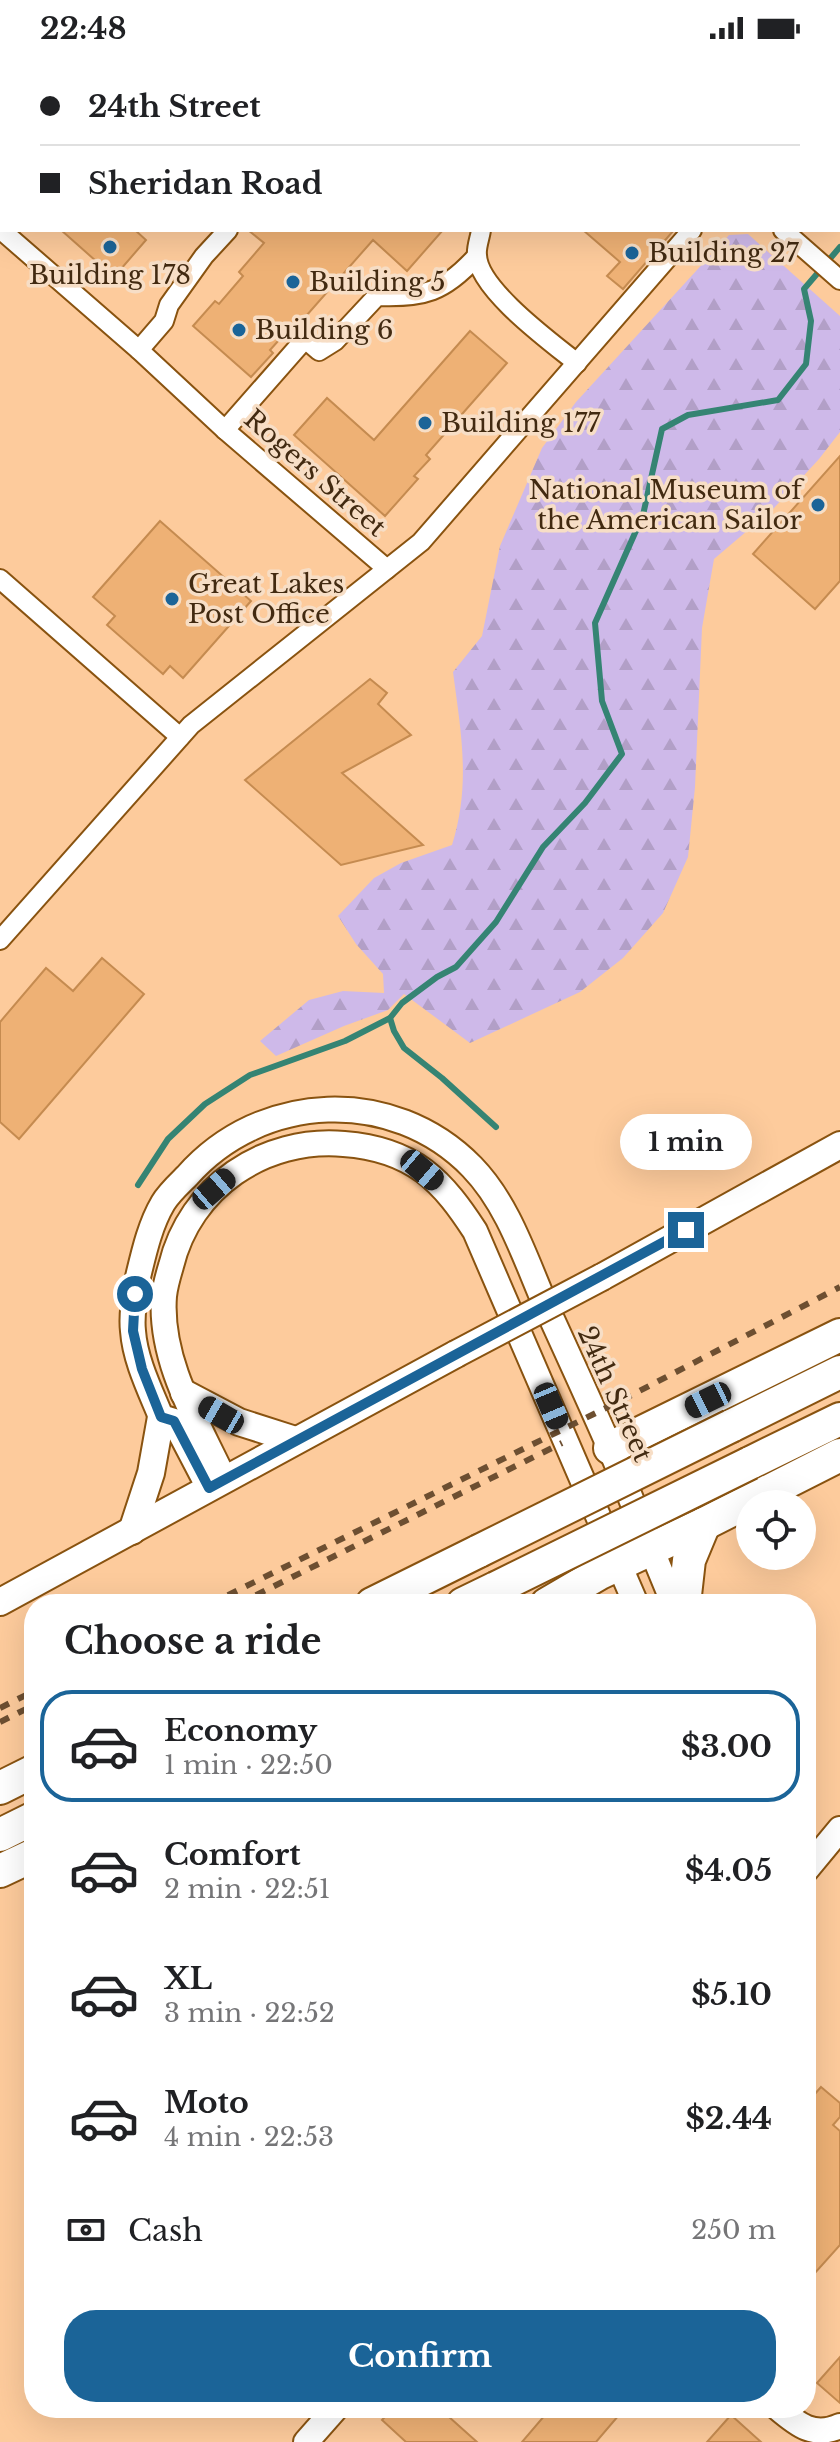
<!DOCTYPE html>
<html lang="en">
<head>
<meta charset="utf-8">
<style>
  body { margin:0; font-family:"Libre Baskerville",serif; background:#f6f6f6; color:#202124; height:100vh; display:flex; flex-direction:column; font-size:30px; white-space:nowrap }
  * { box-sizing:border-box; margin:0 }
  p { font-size:26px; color:#757577 }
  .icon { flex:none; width:44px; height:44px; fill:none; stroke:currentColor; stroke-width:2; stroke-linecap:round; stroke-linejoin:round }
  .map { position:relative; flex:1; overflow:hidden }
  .details { position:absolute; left:24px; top:1538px; width:792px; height:824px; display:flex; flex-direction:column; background:#fff; border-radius:32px; box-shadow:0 8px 32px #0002 }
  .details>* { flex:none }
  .banner { position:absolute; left:0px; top:0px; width:840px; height:176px; box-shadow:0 8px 32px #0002; display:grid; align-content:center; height:176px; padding:0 40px; background:#fff }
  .fabs { position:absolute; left:736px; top:1434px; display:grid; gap:16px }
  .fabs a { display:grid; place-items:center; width:80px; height:80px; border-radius:50%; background:#fff; box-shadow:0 8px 32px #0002; font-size:40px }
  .end { position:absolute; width:36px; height:36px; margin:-18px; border:10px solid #1b6498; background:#fff; box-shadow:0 0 0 4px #fff }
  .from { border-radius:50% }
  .bubble { position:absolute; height:56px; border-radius:28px; background:#fff; box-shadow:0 8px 32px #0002; font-size:26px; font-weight:700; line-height:56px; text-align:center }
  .car { position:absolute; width:24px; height:48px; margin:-24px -12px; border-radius:10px; box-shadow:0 0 6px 2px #0007; background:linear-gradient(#222 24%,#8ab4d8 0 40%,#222 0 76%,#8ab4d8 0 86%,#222 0) }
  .banner b { display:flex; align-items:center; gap:28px; height:76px; font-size:30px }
  .banner b+b { border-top:2px solid #e0e0e0 }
  .banner i { width:20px; height:20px; background:#202124 }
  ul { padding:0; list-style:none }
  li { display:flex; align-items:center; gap:24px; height:112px; margin:0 16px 12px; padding:0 24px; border:4px solid transparent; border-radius:32px }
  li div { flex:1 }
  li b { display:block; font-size:30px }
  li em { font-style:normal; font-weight:700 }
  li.active { border-color:#1b6498 }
  li>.icon { width:72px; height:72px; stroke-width:1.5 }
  h2 { padding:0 40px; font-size:36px; line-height:96px }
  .pay { display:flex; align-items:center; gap:20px; height:88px; padding:0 40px; font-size:30px }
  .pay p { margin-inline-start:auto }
  .button { display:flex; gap:16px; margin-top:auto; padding:16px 40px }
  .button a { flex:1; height:92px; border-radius:32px; background:#1b6498; color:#fff; font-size:32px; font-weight:700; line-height:92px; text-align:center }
  .status { display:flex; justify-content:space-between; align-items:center; height:56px; padding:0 40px; background:#fff; direction:ltr }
  .status svg { height:22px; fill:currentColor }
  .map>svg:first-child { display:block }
  .forest { fill:url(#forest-firs) }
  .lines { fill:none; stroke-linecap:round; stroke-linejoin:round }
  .stream { stroke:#358473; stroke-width:6 }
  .building { fill:#eeb175; stroke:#c58b50; stroke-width:2 }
  .minor-casing { stroke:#895310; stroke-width:22 }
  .tertiary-casing { stroke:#895310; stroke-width:28 }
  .secondary-casing { stroke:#895310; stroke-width:30 }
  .trunk-casing { stroke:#895310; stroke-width:36 }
  .minor { stroke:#fff; stroke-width:18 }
  .tertiary { stroke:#fff; stroke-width:24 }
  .secondary { stroke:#fff; stroke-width:26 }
  .trunk { stroke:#fff; stroke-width:32 }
  .rail { stroke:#6d4f31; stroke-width:6; stroke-dasharray:10 10; stroke-linecap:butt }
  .secondary-bridge-casing { stroke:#895310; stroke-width:30; stroke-linecap:butt }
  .trunk-bridge-casing { stroke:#895310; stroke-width:36; stroke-linecap:butt }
  .secondary-bridge { stroke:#fff; stroke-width:26 }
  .trunk-bridge { stroke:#fff; stroke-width:32 }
  .route { stroke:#1b6498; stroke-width:10 }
  .poi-dot { fill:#1b6498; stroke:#f7dec6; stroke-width:3 }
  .labels { text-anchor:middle; stroke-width:7; stroke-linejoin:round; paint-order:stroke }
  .poi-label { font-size:26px; fill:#422a11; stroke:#f7dec6; text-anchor:start }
  .street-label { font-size:26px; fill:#422a11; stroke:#f7dec6 }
</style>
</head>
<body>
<div class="status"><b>22:48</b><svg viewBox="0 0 49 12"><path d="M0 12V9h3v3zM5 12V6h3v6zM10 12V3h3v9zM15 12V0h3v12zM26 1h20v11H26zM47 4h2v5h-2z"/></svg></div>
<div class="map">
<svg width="840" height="2386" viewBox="0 0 840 2386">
  <defs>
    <pattern id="forest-firs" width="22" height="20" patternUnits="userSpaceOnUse" patternTransform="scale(2)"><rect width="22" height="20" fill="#ceb9e9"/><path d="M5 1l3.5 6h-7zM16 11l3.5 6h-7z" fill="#b29fc7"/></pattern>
  </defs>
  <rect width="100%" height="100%" fill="#fdcb9c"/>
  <path class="forest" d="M748 178 840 260V376L819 403 774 452 714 503 702 572 695 731 688 801 663 857 623 902 580 936 470 987 404 938 388 954 344 970 276 1000 260 985 309 944 343 935 384 937 383 918 356 888 338 860 374 822 401 807 452 789C471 728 461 677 453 616L482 580 500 490 542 392 576 346 729 179Z"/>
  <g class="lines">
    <g class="stream">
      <polyline points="390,962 394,975 404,992 442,1022 496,1071"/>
      <polyline points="138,1129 168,1083 205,1048 250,1019 345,985 390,962 402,947 437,921 456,911 496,866 543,791 585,747 622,698 602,645 595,567 643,459 662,373 688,359 778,344 806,308 811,265 804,233 840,191"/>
    </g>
  </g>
  <g class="building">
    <polygon points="61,174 135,174 146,184 114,221"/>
    <polygon points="248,174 443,174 407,215 373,184 299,268 296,265 270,294 273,297 251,321 193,270 215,245 219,248 243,220 239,216 264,187"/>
    <polygon points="583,174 674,174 623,233 607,220 620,206"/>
    <polygon points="470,275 507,307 426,399 430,403 414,420 418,423 385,460 294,379 327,342 374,384"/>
    <polygon points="840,400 840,525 815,553 753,498"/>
    <polygon points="160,465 251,545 183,622 170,610 163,618 107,569 115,560 93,541"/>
    <polygon points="370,623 387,637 378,648 411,679 342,717 423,789 341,809 245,724"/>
    <polygon points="102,902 144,938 19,1083 0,1066 0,966 46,912 73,935"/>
    <polygon points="821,2031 840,2047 840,2061 833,2069 840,2075 840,2189 806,2227 806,2048"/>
    <polygon points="840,2301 840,2347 817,2327"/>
    <polygon points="393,2352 439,2352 477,2386 406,2386 382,2364"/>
    <polygon points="551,2352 625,2352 596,2386 522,2386"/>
    <polygon points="731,2359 761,2386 707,2386"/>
  </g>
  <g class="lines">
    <defs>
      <g id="minor">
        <polyline points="223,0 225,2"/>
        <polyline points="585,0 587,2"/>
        <polyline points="84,2 86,0"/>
        <polyline points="482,2 484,0"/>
        <polyline points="838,3 839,0"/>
        <polyline points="0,98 2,96"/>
        <polyline points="0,173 139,294 225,374 387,513"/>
        <path d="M481 174C480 182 476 191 477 199 478 233 551 286 577 307"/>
        <polyline points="783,174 840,224"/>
        <polyline points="139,294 164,265 169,249 204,200 228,174"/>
        <path d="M225 374 305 283 319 295 335 285 377 240C424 242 444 236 476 201"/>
        <polyline points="0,523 180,681"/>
        <polyline points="0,884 191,669 421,486 692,174"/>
      </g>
      <g id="tertiary">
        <path d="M224 1423C198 1367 159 1305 164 1240 165 1230 168 1220 171 1210 190 1131 264 1081 344 1088 371 1090 401 1098 424 1115 445 1131 460 1152 475 1175L636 1548"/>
        <path d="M209 1432 174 1365 161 1361C150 1334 135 1304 133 1275 131 1258 135 1238 138 1221 144 1196 150 1169 163 1147 169 1137 179 1128 187 1120 261 1036 393 1030 472 1111 508 1148 525 1202 545 1248 567 1296 589 1344 610 1392 632 1444 652 1496 674 1548"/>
        <polyline points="806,1814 840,1773"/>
        <path d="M778 2352C798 2369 814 2382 840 2370"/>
        <polyline points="306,2386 336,2352"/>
      </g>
      <g id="secondary">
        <polyline points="602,1221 840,1089"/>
        <polyline points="184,1337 239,1366 295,1384"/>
        <polyline points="132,1475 151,1417 161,1361"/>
        <polyline points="0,1546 456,1298"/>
      </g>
      <g id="trunk">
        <polyline points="731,1370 840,1316"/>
        <polyline points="610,1392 840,1279"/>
        <polyline points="750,1407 840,1363"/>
        <polyline points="372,1548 479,1495"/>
        <polyline points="463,1548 496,1532"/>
        <polyline points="547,1548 600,1517 704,1468 840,1399"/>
        <polyline points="684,1548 689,1504 704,1468"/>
        <polyline points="0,1732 34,1715"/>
        <polyline points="0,1779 34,1762"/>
        <polyline points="0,1815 34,1799"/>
      </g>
    </defs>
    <use href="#minor" class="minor-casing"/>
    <use href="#tertiary" class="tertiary-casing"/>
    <use href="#secondary" class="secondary-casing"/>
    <use href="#trunk" class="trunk-casing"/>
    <use href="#minor" class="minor"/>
    <use href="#tertiary" class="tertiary"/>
    <use href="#secondary" class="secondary"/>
    <use href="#trunk" class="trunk"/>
    <g class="rail">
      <polyline points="210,1548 620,1345 840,1231"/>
      <polyline points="238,1548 562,1387"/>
      <polyline points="0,1652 34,1635"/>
      <polyline points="0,1666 34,1649"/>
    </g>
    <defs>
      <polyline id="secondary-bridge" points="456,1298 602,1221"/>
      <g id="trunk-bridge">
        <polyline points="479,1495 731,1370"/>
        <polyline points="496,1532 750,1407"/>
      </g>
    </defs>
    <use href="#secondary-bridge" class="secondary-bridge-casing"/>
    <use href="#trunk-bridge" class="trunk-bridge-casing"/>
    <use href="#secondary-bridge" class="secondary-bridge"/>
    <use href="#trunk-bridge" class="trunk-bridge"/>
  </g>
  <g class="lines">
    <polyline class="route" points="135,1238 133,1275 142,1313 161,1361 174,1365 209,1432 686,1174"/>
  </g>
  <g class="poi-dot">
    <circle cx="110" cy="191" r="8"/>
    <circle cx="632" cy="197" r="8"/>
    <circle cx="293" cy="226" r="8"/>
    <circle cx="239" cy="274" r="8"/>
    <circle cx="425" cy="367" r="8"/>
    <circle cx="818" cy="449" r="8"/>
    <circle cx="172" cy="543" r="8"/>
  </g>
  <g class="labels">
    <g class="poi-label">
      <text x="648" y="206">Building 27</text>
      <text x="110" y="228" text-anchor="middle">Building 178</text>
      <text x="309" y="235">Building 5</text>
      <text x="255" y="283">Building 6</text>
      <text x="441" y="376">Building 177</text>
      <text x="802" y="443" text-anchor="end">National Museum of<tspan x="802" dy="30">the American Sailor</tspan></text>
      <text x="188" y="537">Great Lakes<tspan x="188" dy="30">Post Office</tspan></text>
    </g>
    <g class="street-label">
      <text transform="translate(315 417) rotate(41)" y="9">Rogers Street</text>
      <text transform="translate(615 1338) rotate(66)" y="9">24th Street</text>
    </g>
  </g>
</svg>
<div class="fabs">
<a><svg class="icon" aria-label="locate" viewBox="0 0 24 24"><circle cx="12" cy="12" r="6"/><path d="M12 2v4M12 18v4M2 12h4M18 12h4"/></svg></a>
</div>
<i class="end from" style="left:135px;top:1238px"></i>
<i class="end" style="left:686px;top:1174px"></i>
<div class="bubble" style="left:620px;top:1058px;width:132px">1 min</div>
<i class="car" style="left:422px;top:1114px;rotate:130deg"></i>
<i class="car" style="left:214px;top:1133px;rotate:49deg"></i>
<i class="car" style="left:708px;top:1344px;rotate:244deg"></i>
<i class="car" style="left:551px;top:1350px;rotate:157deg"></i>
<i class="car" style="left:221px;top:1359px;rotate:300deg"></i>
<div class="banner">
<b><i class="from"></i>24th Street</b>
<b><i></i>Sheridan Road</b>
</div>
<section class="details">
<h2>Choose a ride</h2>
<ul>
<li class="active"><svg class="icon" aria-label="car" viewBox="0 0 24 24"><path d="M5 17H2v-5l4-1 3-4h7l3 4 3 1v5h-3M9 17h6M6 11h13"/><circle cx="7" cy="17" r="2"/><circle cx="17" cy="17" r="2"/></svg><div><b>Economy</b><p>1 min · 22:50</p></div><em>$3.00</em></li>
<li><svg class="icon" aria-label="car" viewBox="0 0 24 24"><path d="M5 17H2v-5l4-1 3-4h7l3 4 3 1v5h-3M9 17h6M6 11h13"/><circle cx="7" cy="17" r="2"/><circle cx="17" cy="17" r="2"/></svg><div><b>Comfort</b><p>2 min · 22:51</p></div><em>$4.05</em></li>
<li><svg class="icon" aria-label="car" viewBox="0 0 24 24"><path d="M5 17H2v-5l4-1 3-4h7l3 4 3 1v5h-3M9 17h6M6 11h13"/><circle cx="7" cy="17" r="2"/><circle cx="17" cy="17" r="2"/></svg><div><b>XL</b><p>3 min · 22:52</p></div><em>$5.10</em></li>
<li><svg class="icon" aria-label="car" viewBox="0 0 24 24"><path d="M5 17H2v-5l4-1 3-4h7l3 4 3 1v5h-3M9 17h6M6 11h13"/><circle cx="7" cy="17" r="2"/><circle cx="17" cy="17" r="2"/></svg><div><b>Moto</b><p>4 min · 22:53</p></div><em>$2.44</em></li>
</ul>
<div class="pay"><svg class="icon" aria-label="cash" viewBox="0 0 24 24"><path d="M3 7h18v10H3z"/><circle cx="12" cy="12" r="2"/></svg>Cash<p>250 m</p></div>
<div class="button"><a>Confirm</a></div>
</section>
</div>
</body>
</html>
